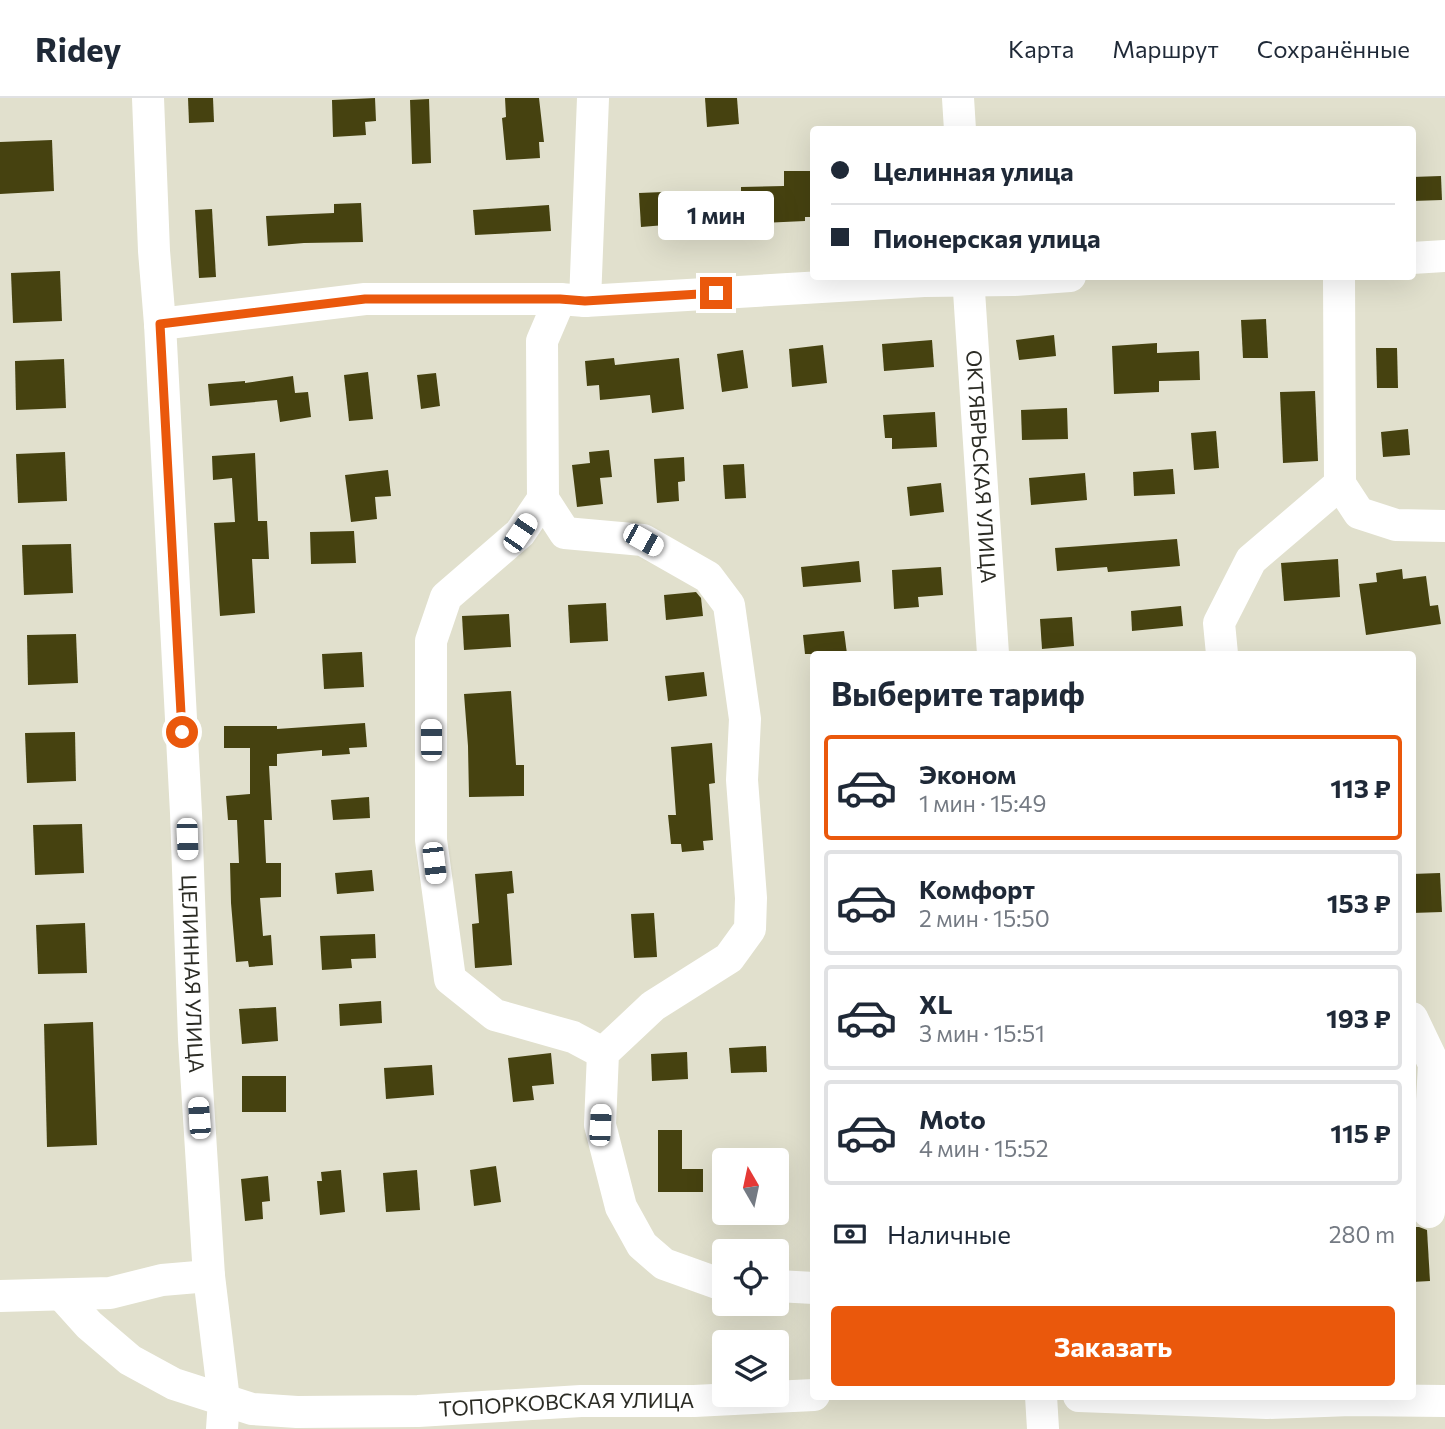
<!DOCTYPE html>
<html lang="ru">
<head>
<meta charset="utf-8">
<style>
  body { margin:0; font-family:Commissioner,sans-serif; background:#f2f2f3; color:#1f2937; height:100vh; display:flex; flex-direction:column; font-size:26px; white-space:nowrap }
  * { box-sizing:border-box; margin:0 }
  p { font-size:23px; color:#747a83 }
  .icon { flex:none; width:38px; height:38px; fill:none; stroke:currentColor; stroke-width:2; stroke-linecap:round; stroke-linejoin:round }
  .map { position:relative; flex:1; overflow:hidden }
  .side { position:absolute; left:810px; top:553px; width:606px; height:749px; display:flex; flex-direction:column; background:#fff; border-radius:7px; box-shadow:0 7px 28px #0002 }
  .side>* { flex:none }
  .banner { position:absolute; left:810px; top:28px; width:606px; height:154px; border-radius:7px; box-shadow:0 7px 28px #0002; display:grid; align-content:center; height:154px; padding:0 21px; background:#fff }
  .needle { width:46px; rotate:351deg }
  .tools { position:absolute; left:712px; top:1050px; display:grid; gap:14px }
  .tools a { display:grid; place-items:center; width:77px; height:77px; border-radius:7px; background:#fff; box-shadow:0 7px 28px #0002; font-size:35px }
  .end { position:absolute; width:32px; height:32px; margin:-16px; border:9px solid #ea580c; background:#fff; box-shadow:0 0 0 4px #fff }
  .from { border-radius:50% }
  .bubble { position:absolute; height:49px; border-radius:7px; background:#fff; box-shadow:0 7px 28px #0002; font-size:23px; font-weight:700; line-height:49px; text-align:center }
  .car { position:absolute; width:21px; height:42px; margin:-21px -10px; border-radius:9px; box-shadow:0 0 5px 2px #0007; background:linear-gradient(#fff 24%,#345 0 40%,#fff 0 76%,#345 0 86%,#fff 0) }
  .banner b { display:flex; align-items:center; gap:24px; height:66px; font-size:26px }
  .banner b+b { border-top:2px solid #e0e1e3 }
  .banner i { width:18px; height:18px; background:#1f2937 }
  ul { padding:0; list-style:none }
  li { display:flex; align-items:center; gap:21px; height:105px; margin:0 14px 10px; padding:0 7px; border:4px solid #e0e1e3; border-radius:7px }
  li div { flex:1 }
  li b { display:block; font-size:26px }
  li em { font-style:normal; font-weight:700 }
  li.active { border-color:#ea580c }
  li>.icon { width:63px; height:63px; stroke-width:1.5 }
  h2 { padding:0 21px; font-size:32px; line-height:84px }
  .pay { display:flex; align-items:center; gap:18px; height:77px; padding:0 21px; font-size:26px }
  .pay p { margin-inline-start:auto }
  .cta { display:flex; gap:14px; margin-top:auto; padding:14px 21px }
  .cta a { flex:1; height:80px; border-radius:7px; background:#ea580c; color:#fff; font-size:28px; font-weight:700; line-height:80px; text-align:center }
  header { display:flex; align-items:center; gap:42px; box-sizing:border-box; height:98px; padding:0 35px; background:#fff; border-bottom:2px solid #e0e1e3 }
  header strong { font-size:33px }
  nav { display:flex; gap:38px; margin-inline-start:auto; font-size:24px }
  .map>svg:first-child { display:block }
  .building { fill:#464210 }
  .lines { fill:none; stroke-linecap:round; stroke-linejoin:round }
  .minor { stroke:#fff; stroke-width:32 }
  .route { stroke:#ea580c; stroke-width:9 }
  .labels { text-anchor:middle; stroke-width:7; stroke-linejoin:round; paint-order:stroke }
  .street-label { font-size:21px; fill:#2c2c25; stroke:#eeedda }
</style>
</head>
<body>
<header>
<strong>Ridey</strong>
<nav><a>Карта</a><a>Маршрут</a><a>Сохранённые</a></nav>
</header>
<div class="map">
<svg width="1445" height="1331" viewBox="0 0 1445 1331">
  <rect width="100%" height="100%" fill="#e1e0cd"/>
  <g class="building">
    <polygon points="188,0 213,0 214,24 189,25"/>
    <polygon points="375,0 376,23 365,24 366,37 333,39 332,2"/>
    <polygon points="505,0 539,0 544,44 539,44 540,60 506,62 502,20 506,19"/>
    <polygon points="705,0 737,0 739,26 707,29"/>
    <polygon points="429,1 431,65 412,66 410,2"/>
    <polygon points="52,42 54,93 0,96 0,44"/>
    <polygon points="784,73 813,73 813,119 805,119 805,123 741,126 741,89 784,88"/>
    <polygon points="1441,78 1442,102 1412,103 1412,79"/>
    <polygon points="663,94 665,127 641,129 639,95"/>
    <polygon points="361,105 363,144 304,145 268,148 266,118 334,115 334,106"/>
    <polygon points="549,107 551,133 475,137 473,112"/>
    <polygon points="212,111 216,179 199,180 195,112"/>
    <polygon points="60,173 62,223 13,225 11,175"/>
    <polygon points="1266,221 1268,260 1243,260 1241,222"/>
    <polygon points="1054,237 1056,258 1019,262 1016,242"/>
    <polygon points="932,242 934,269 884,273 882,246"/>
    <polygon points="1157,245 1157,255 1199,253 1200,282 1159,283 1159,294 1114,296 1112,248"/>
    <polygon points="823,247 827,285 792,289 789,251"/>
    <polygon points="1376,250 1397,250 1398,290 1377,290"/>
    <polygon points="743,252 748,290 722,294 717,256"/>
    <polygon points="614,260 615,267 679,260 684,311 652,315 650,297 600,302 599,287 587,288 585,263"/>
    <polygon points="64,261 66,310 16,312 15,263"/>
    <polygon points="368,274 373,321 349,323 344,277"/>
    <polygon points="436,275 440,308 421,311 417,277"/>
    <polygon points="293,278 295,295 308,294 311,319 280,324 277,302 210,308 208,286 245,283 245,285"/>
    <polygon points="1315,293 1318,363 1283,365 1280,294"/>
    <polygon points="1067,310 1068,341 1022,342 1021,312"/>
    <polygon points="935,314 937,349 892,351 892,340 885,340 883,317"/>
    <polygon points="1408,331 1410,357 1383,359 1381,334"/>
    <polygon points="1216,333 1219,370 1194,372 1191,335"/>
    <polygon points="609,352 612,379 600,380 603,406 577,409 572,367 590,365 589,354"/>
    <polygon points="65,354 67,403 18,405 16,356"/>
    <polygon points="255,355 258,423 267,423 269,461 252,461 255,515 220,518 214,425 235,424 232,380 213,382 212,358"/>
    <polygon points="684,359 685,383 678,384 679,403 657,405 654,361"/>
    <polygon points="744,366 746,400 725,401 723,367"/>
    <polygon points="1173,371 1175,396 1134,398 1133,374"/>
    <polygon points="388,372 391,398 375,399 377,421 351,424 345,377"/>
    <polygon points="1085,375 1087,402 1031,407 1029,380"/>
    <polygon points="941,385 944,414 910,418 907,389"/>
    <polygon points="354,433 356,465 311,466 310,434"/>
    <polygon points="1177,441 1180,468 1108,474 1107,469 1057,473 1055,450"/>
    <polygon points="71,446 73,495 24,497 22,447"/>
    <polygon points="1338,461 1340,499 1284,503 1281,465"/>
    <polygon points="859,463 861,484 803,489 801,469"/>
    <polygon points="941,469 943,497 918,499 919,509 894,511 892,472"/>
    <polygon points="1402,471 1403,481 1426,478 1430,508 1438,507 1441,526 1366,537 1359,486 1377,484 1376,475"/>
    <polygon points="696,494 701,500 703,518 666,522 664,497"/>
    <polygon points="606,505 608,543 570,545 568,507"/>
    <polygon points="1181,508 1183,528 1132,533 1131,513"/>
    <polygon points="509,516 511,549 464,552 462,518"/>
    <polygon points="1072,519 1074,548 1042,551 1040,521"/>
    <polygon points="844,533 847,556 805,556 803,537"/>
    <polygon points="76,536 78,585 28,587 27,537"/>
    <polygon points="362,554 364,589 324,591 322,556"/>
    <polygon points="704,574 707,598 668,603 665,578"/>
    <polygon points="511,593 516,667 524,667 524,698 469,699 468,648 464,596"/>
    <polygon points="365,625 367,649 349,650 350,656 322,658 322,652 277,656 277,668 269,668 272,722 264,722 266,765 281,765 281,799 260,800 263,838 271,837 273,867 249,869 248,863 236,864 231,805 230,765 239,765 237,722 228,722 226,698 250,696 250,650 224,650 224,628 277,628 277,631"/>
    <polygon points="75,634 76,683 27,685 25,635"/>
    <polygon points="712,645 715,685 709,686 713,742 703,743 704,752 682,754 681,746 671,746 668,717 676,717 671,649"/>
    <polygon points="369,699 370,720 333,722 331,702"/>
    <polygon points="82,726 84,775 35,777 33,727"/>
    <polygon points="372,772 374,793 337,796 335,775"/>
    <polygon points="512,773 514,795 507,796 512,867 475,870 472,826 479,825 475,776"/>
    <polygon points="1440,775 1442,814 1412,815 1412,776"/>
    <polygon points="654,815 657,859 634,860 631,816"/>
    <polygon points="85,825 87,875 38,876 36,827"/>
    <polygon points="375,836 376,860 351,861 352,870 322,872 320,838"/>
    <polygon points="381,903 382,925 340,928 339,906"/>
    <polygon points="276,909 278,943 242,946 239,911"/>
    <polygon points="93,924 97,1047 47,1049 44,926"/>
    <polygon points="766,948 767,974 731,975 729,950"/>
    <polygon points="687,954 688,981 652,983 651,956"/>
    <polygon points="551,955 554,986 532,988 534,1002 513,1004 508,960"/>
    <polygon points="432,967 434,997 386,1001 384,970"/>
    <rect x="242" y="978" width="44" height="36"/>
    <polygon points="658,1032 682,1032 682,1071 703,1071 703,1094 658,1094"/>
    <polygon points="496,1068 501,1104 474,1108 470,1072"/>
    <polygon points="341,1072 345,1114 320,1117 317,1083 322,1083 321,1074"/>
    <polygon points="417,1072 420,1112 386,1114 383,1075"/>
    <polygon points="268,1078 270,1103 262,1104 263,1121 245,1123 241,1081"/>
    <polygon points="1412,1129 1419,1129 1427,1132 1430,1183 1412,1184"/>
  </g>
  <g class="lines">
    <g class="minor">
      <path id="s1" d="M148 0 154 153 160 226 186 715 194 941 209 1178 224 1302 222 1331"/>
      <polyline points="958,0 960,32"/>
      <polyline points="1412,160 1445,158"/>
      <path id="s2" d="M968 178 993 556"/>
      <polyline points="1339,178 1340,386 1359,415 1396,427 1445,428"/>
      <polyline points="560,201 542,243 543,401 520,435 446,499 431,543 431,742 450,881 495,917 573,939 603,955"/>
      <polyline points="585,203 593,0"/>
      <polyline points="160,226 365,201 560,201 585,203 924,183 1014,182 1070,178"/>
      <polyline points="543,401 565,435 643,442 708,479 729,507 745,621 742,682 751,800 750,831 729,860 653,908 603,955 600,1027 621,1109 642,1147 664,1166 717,1185 724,1185"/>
      <polyline points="1222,556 1219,525 1251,462 1340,386"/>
      <polyline points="1412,920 1434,966 1429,1059 1429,1114"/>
      <polyline points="777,1188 814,1190"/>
      <path id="s3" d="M62 1197 89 1227 130 1262 174 1286 252 1311 297 1314 418 1313 581 1303H694L814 1297"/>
      <polyline points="0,1198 110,1195 162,1182 209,1178"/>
      <polyline points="1041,1298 1043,1331"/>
      <polyline points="1079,1298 1267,1305 1351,1302 1445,1303"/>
    </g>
  </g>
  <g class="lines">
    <polyline class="route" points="182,634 160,226 365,201 560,201 585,203 716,195"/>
  </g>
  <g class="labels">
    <g class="street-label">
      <text dy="7" stroke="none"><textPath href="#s2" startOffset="191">ОКТЯБРЬСКАЯ УЛИЦА</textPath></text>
      <text dy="7" stroke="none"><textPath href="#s1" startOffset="877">ЦЕЛИННАЯ УЛИЦА</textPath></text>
      <text dy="7" stroke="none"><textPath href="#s3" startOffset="541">ТОПОРКОВСКАЯ УЛИЦА</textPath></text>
    </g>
  </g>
</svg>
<div class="tools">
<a><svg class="needle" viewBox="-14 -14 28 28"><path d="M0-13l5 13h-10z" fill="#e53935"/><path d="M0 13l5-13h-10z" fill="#747a83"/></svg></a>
<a><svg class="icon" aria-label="locate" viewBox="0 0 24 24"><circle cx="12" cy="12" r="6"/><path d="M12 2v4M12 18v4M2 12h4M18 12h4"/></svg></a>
<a><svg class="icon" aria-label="layers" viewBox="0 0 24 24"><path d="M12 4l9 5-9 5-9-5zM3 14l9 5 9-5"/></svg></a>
</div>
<i class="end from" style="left:182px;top:634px"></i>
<i class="end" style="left:716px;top:195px"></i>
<div class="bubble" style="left:658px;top:93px;width:116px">1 мин</div>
<i class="car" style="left:520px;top:435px;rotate:34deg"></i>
<i class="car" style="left:643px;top:442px;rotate:119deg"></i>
<i class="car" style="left:431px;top:642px;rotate:0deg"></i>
<i class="car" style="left:187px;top:741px;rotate:178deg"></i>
<i class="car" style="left:434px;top:765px;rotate:173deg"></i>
<i class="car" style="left:199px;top:1020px;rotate:356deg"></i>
<i class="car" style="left:600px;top:1027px;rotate:3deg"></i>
<div class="banner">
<b><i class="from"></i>Целинная улица</b>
<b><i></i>Пионерская улица</b>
</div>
<section class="side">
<h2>Выберите тариф</h2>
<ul>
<li class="active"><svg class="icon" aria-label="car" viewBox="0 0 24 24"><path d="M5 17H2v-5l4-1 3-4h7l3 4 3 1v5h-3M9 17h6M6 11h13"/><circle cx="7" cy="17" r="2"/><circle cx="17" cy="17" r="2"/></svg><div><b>Эконом</b><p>1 мин · 15:49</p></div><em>113 ₽</em></li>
<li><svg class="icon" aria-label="car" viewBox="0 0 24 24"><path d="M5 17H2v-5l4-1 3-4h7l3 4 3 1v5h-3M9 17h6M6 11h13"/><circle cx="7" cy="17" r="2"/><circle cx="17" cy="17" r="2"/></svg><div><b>Комфорт</b><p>2 мин · 15:50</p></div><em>153 ₽</em></li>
<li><svg class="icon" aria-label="car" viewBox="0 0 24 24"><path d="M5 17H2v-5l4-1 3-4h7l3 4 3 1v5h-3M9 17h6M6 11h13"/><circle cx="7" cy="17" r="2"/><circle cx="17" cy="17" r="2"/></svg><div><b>XL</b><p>3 мин · 15:51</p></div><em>193 ₽</em></li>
<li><svg class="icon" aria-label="car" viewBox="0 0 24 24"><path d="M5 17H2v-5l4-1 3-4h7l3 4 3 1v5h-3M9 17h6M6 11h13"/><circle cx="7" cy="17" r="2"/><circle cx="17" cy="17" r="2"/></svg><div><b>Moto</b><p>4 мин · 15:52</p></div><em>115 ₽</em></li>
</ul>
<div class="pay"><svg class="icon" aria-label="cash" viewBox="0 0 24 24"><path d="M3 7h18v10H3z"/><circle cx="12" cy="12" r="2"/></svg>Наличные<p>280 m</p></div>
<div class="cta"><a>Заказать</a></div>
</section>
</div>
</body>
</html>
